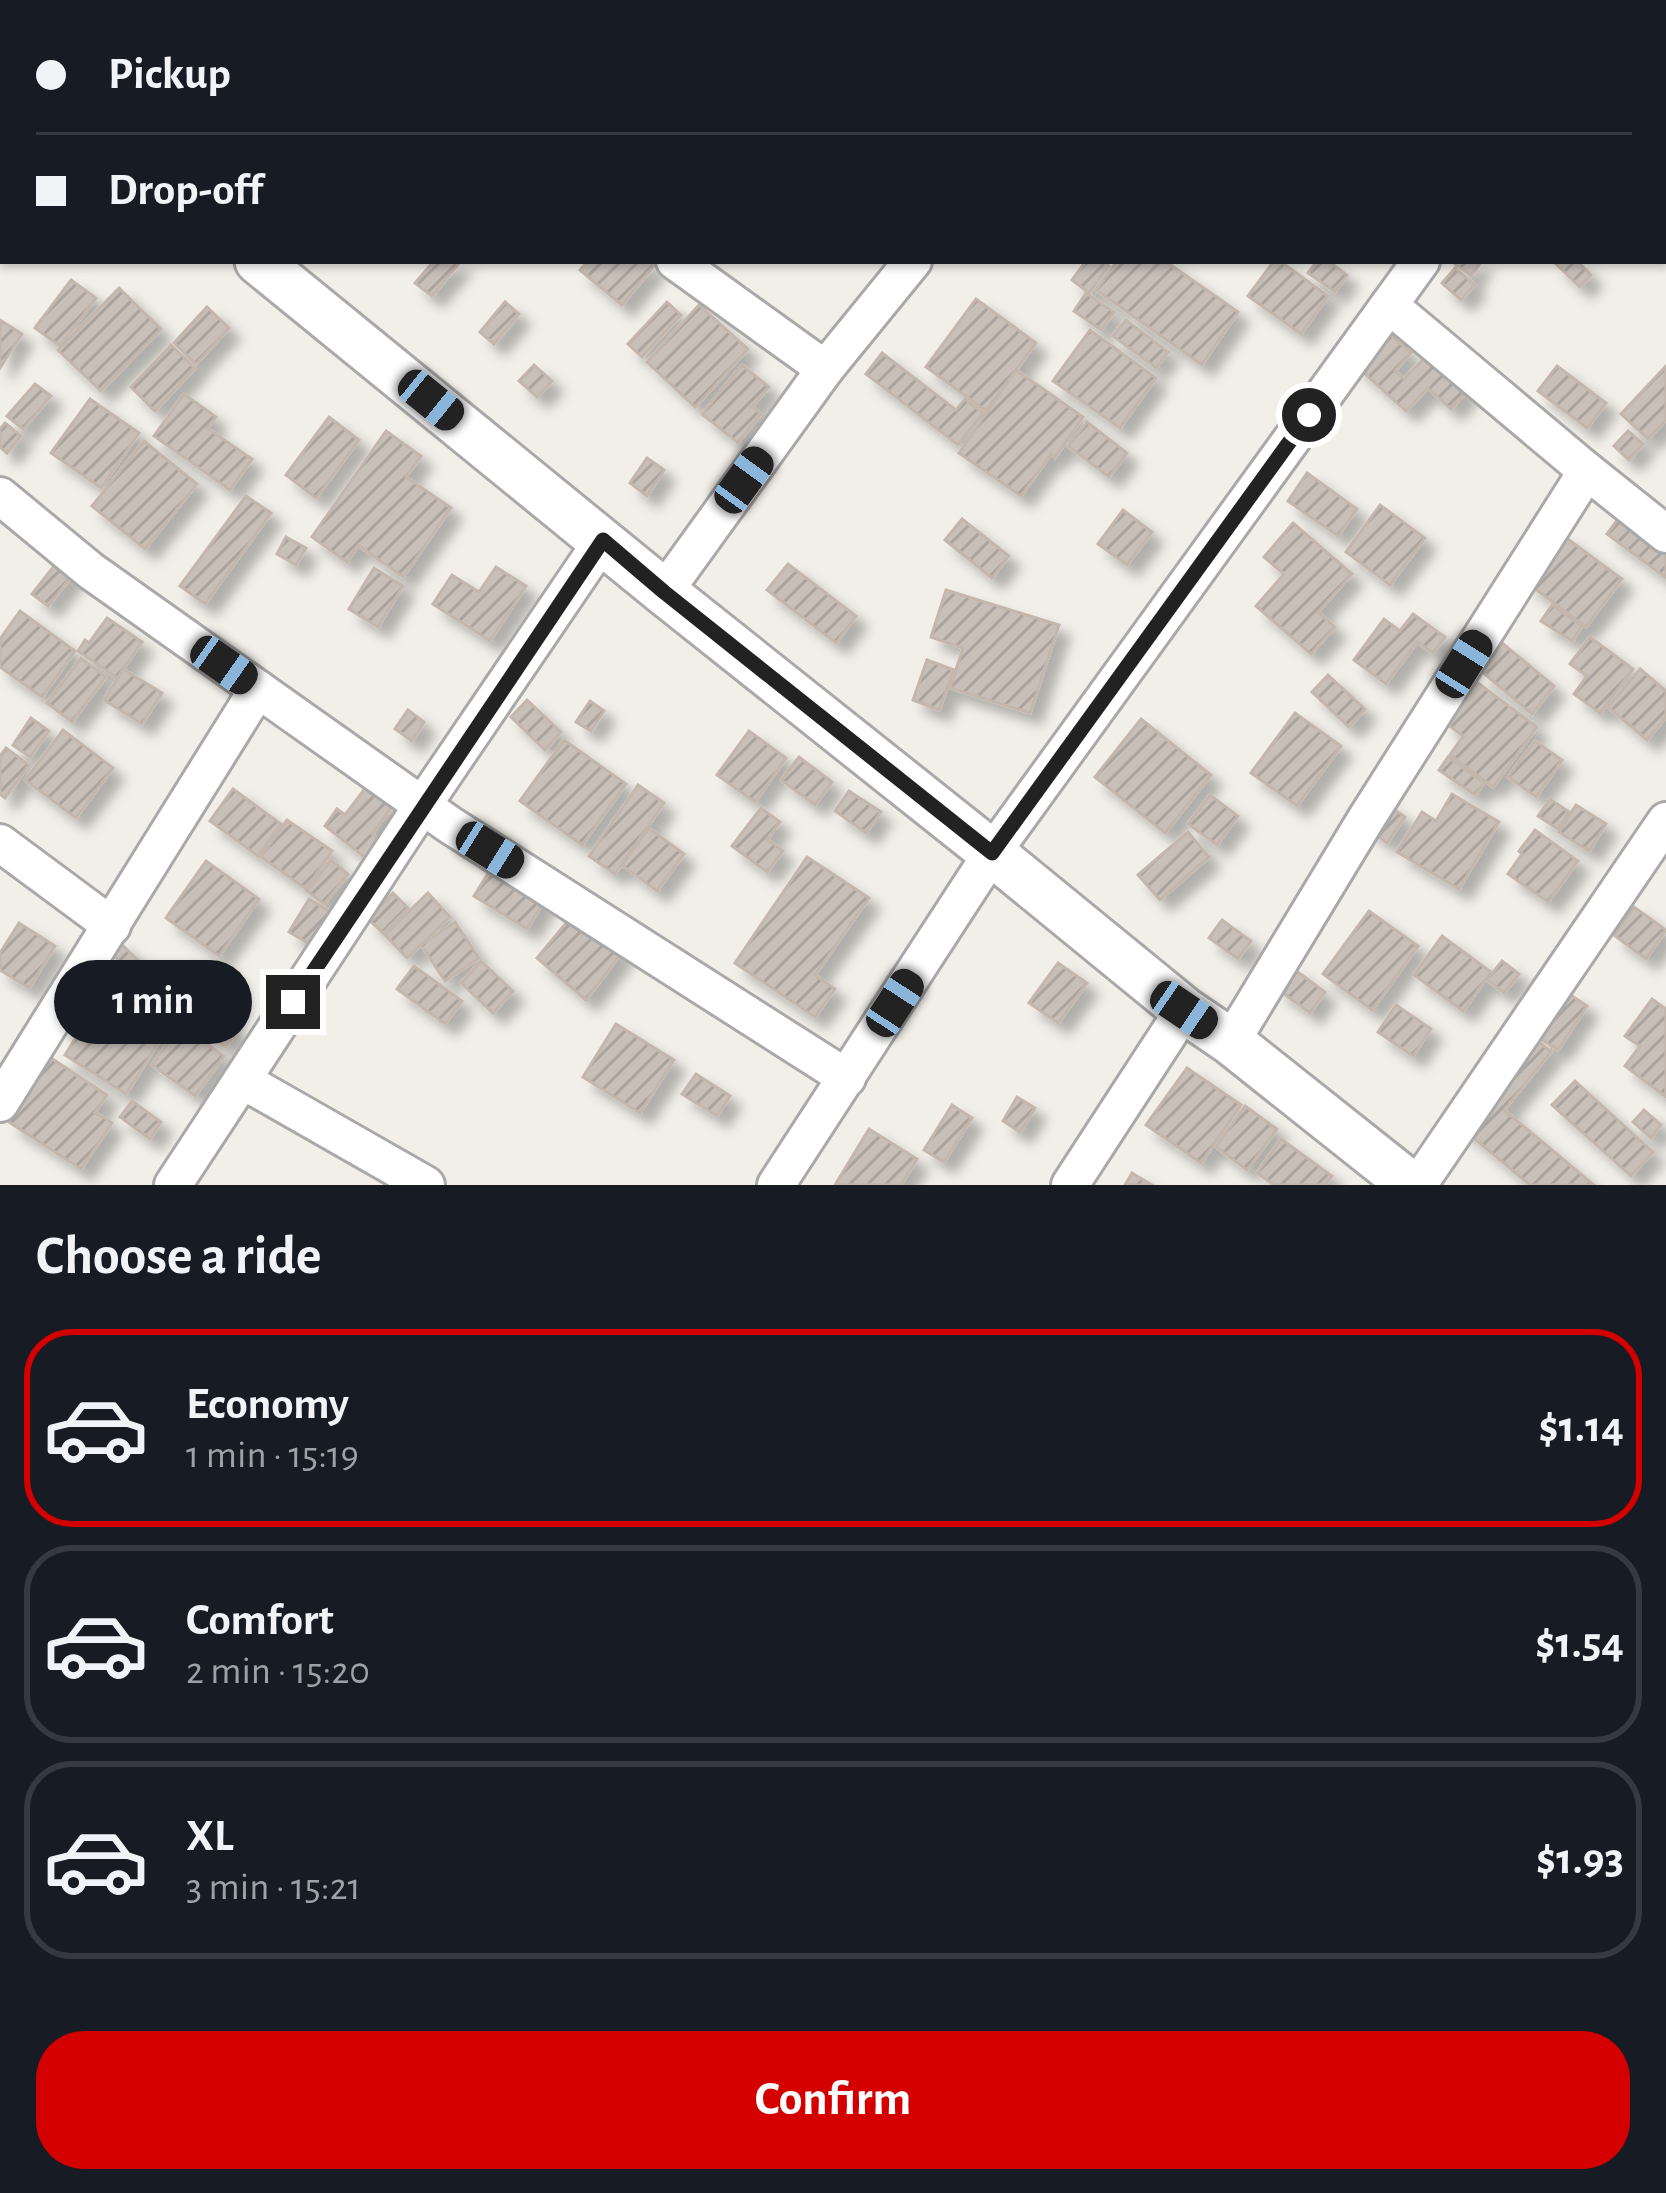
<!DOCTYPE html>
<html lang="en">
<head>
<meta charset="utf-8">
<style>
  body { margin:0; font-family:"Alegreya Sans",sans-serif; background:#20242c; color:#f1f3f6; height:100vh; display:flex; flex-direction:column; font-size:45px; white-space:nowrap }
  * { box-sizing:border-box; margin:0 }
  p { font-size:39px; color:#9ea1a6 }
  .icon { flex:none; width:66px; height:66px; fill:none; stroke:currentColor; stroke-width:2; stroke-linecap:round; stroke-linejoin:round }
  .map { position:relative; height:1185px; overflow:hidden }
  .panel { display:flex; flex-direction:column; background:#171b24; flex:1 }
  .panel>* { flex:none }
  .top-card { position:absolute; left:0px; top:0px; width:1668px; height:264px; box-shadow:0 3px 9px #0004; display:grid; align-content:center; height:264px; padding:0 36px; background:#171b24 }
  .end { position:absolute; width:54px; height:54px; margin:-27px; border:15px solid #222; background:#fff; box-shadow:0 0 0 6px #fff }
  .from { border-radius:50% }
  .bubble { position:absolute; height:84px; border-radius:42px; background:#171b24; box-shadow:0 3px 9px #0004; font-size:39px; font-weight:600; line-height:84px; text-align:center }
  .car { position:absolute; width:36px; height:72px; margin:-36px -18px; border-radius:15px; box-shadow:0 0 9px 3px #0007; background:linear-gradient(#222 24%,#8ab4d8 0 40%,#222 0 76%,#8ab4d8 0 86%,#222 0) }
  .top-card b { display:flex; align-items:center; gap:42px; height:114px; font-size:45px }
  .top-card b+b { border-top:3px solid #363941 }
  .top-card i { width:30px; height:30px; background:#f1f3f6 }
  ul { padding:0; list-style:none }
  li { display:flex; align-items:center; gap:36px; height:198px; margin:0 24px 18px; padding:0 12px; border:6px solid #363941; border-radius:48px }
  li div { flex:1 }
  li b { display:block; font-size:45px }
  li em { font-style:normal; font-weight:600 }
  li.current { border-color:#d40000 }
  li>.icon { width:108px; height:108px; stroke-width:1.5 }
  h2 { padding:0 36px; font-size:54px; line-height:144px }
  .action { display:flex; gap:24px; margin-top:auto; padding:24px 36px }
  .action a { flex:1; height:138px; border-radius:48px; background:#d40000; color:#fff; font-size:48px; font-weight:600; line-height:138px; text-align:center }
  .map>svg:first-child { display:block }
  .building { fill:url(#building-hatch); stroke:#c4b6ab; stroke-width:3; filter:url(#shadow) }
  .lines { fill:none; stroke-linecap:round; stroke-linejoin:round }
  .minor-casing { stroke:#a9a9a9; stroke-width:42 }
  .tertiary-casing { stroke:#a9a9a9; stroke-width:51 }
  .minor { stroke:#fff; stroke-width:36 }
  .tertiary { stroke:#fff; stroke-width:45 }
  .route { stroke:#222; stroke-width:15 }
</style>
</head>
<body>
<div class="map">
<svg width="1666" height="1185" viewBox="0 0 1666 1185">
  <defs>
    <pattern id="building-hatch" width="6" height="6" patternUnits="userSpaceOnUse" patternTransform="scale(3)"><rect width="6" height="6" fill="#c7bfb8"/><path d="M-1 1l2-2M0 6l6-6M5 7l2-2" fill="none" stroke="#aba49e"/></pattern>
    <filter id="shadow"><feDropShadow dx="11" dy="11" stdDeviation="6" flood-color="#0004"/></filter>
  </defs>
  <rect width="100%" height="100%" fill="#f2efe9"/>
  <g class="building">
    <polygon points="543,0 597,0 595,3 540,3"/>
    <polygon points="722,0 816,0 814,3 720,3"/>
    <polygon points="1254,0 1350,0 1348,3 1259,3"/>
    <polygon points="434,261 461,261 432,296 415,283"/>
    <polygon points="588,261 653,261 656,263 622,305 580,270"/>
    <polygon points="1086,261 1101,261 1109,266 1089,293 1072,280"/>
    <polygon points="1117,261 1165,261 1238,312 1202,365 1096,290"/>
    <polygon points="1274,261 1280,261 1328,296 1301,334 1248,296"/>
    <polygon points="1317,261 1328,261 1347,275 1335,292 1308,273"/>
    <polygon points="1451,261 1482,261 1471,276"/>
    <polygon points="1553,261 1577,261 1591,275 1580,287"/>
    <polygon points="1455,268 1475,285 1461,300 1442,283"/>
    <polygon points="71,280 96,298 60,346 35,328"/>
    <polygon points="119,288 161,329 101,391 58,350"/>
    <polygon points="1086,293 1114,312 1101,330 1074,311"/>
    <polygon points="976,299 1036,343 986,411 926,367"/>
    <polygon points="505,302 519,314 494,344 480,332"/>
    <polygon points="667,302 681,315 642,357 628,344"/>
    <polygon points="699,305 748,349 695,407 647,362"/>
    <polygon points="207,307 229,328 196,364 174,343"/>
    <polygon points="0,320 22,334 0,368"/>
    <polygon points="1126,320 1168,352 1156,368 1113,336"/>
    <polygon points="1090,330 1156,378 1120,428 1053,381"/>
    <polygon points="1385,330 1411,353 1395,371 1404,379 1427,355 1467,391 1451,409 1428,388 1406,411 1354,364"/>
    <polygon points="171,345 195,368 155,411 131,387"/>
    <polygon points="882,353 956,410 965,399 983,413 958,445 866,374"/>
    <polygon points="534,365 552,381 537,397 519,381"/>
    <polygon points="742,365 769,387 752,407 761,414 738,443 702,414"/>
    <polygon points="1557,366 1606,403 1587,428 1538,391"/>
    <polygon points="1666,366 1666,420 1648,439 1621,414"/>
    <polygon points="1016,370 1083,417 1055,458 1051,454 1021,496 959,453"/>
    <polygon points="35,384 51,396 23,429 7,416"/>
    <polygon points="184,394 216,417 207,428 252,459 230,490 154,436"/>
    <polygon points="90,399 139,433 101,488 51,453"/>
    <polygon points="329,417 359,440 316,498 286,475"/>
    <polygon points="1087,422 1127,453 1109,477 1068,446"/>
    <polygon points="5,423 21,436 7,453 0,447 0,429"/>
    <polygon points="386,431 421,456 406,477 451,508 403,577 358,545 347,562 312,537"/>
    <polygon points="1628,431 1643,444 1629,460 1614,446"/>
    <polygon points="144,441 197,484 145,549 92,506"/>
    <polygon points="647,458 664,470 647,496 630,483"/>
    <polygon points="1307,473 1357,509 1338,536 1288,501"/>
    <polygon points="246,496 271,513 205,604 180,586"/>
    <polygon points="1380,505 1425,538 1390,585 1346,552"/>
    <polygon points="1123,510 1152,532 1127,565 1098,544"/>
    <polygon points="1620,516 1666,551 1666,578 1607,534"/>
    <polygon points="962,519 1009,556 992,578 945,540"/>
    <polygon points="1293,523 1352,574 1318,612 1335,627 1311,654 1256,606 1284,574 1264,557"/>
    <polygon points="1561,534 1622,579 1586,627 1526,582"/>
    <polygon points="286,537 306,548 296,565 277,554"/>
    <polygon points="58,561 74,573 48,606 32,594"/>
    <polygon points="788,564 856,616 836,643 767,590"/>
    <polygon points="496,567 526,586 490,641 433,604 452,575 479,592"/>
    <polygon points="374,568 403,586 378,627 349,609"/>
    <polygon points="946,590 1059,625 1030,713 950,688 963,648 931,637"/>
    <polygon points="1552,605 1582,626 1572,641 1541,621"/>
    <polygon points="20,611 75,651 42,697 0,667 0,639"/>
    <polygon points="1413,614 1445,637 1433,653 1417,642 1386,684 1354,660 1384,619 1400,631"/>
    <polygon points="107,618 142,642 117,678 78,651 85,640 89,643"/>
    <polygon points="1590,637 1633,669 1600,713 1574,694 1587,676 1570,664"/>
    <polygon points="1502,643 1554,686 1532,714 1480,670"/>
    <polygon points="81,658 106,677 72,722 47,703"/>
    <polygon points="927,660 954,670 939,710 913,700"/>
    <polygon points="123,669 162,693 142,724 104,700"/>
    <polygon points="1640,669 1666,691 1666,717 1647,740 1608,707"/>
    <polygon points="1328,675 1365,709 1349,727 1312,692"/>
    <polygon points="1474,680 1537,727 1493,787 1450,755 1463,736 1444,722"/>
    <polygon points="527,700 561,732 545,750 511,717"/>
    <polygon points="590,701 604,711 591,731 576,722"/>
    <polygon points="408,710 424,722 412,741 395,729"/>
    <polygon points="1295,713 1341,746 1297,806 1251,773"/>
    <polygon points="31,718 49,731 30,757 13,745"/>
    <polygon points="1141,719 1211,775 1165,833 1095,777"/>
    <polygon points="63,730 113,768 76,818 25,780"/>
    <polygon points="749,731 786,758 755,802 717,775"/>
    <polygon points="564,740 626,784 582,845 520,801"/>
    <polygon points="1535,741 1562,760 1536,797 1508,777"/>
    <polygon points="6,748 29,765 5,798 0,794 0,756"/>
    <polygon points="799,757 832,782 815,805 781,780"/>
    <polygon points="1448,757 1484,783 1475,795 1439,770"/>
    <polygon points="638,785 664,803 615,874 589,856"/>
    <polygon points="366,787 392,807 372,834 381,841 367,859 325,826 337,809 345,815"/>
    <polygon points="233,789 281,824 258,856 210,821"/>
    <polygon points="849,791 881,812 866,833 835,811"/>
    <polygon points="1452,794 1499,822 1459,889 1397,852 1422,812 1436,821"/>
    <polygon points="1210,795 1238,816 1217,845 1188,824"/>
    <polygon points="1550,799 1569,812 1558,829 1538,816"/>
    <polygon points="1383,801 1405,817 1387,843 1365,826"/>
    <polygon points="1576,805 1606,824 1589,851 1559,832"/>
    <polygon points="761,808 780,822 767,839 783,851 767,872 732,846"/>
    <polygon points="287,820 332,851 306,889 261,857"/>
    <polygon points="649,828 684,854 657,891 622,865"/>
    <polygon points="1535,830 1578,861 1548,902 1508,874 1522,854 1519,851"/>
    <polygon points="1188,832 1209,857 1160,900 1138,875"/>
    <polygon points="807,857 869,898 815,975 835,989 815,1017 735,963"/>
    <polygon points="331,860 348,874 324,904 307,891"/>
    <polygon points="206,861 259,899 219,956 166,918"/>
    <polygon points="495,862 548,895 527,929 474,896"/>
    <polygon points="393,893 408,908 383,933 368,919"/>
    <polygon points="428,893 450,917 407,958 385,935"/>
    <polygon points="309,899 331,912 311,945 289,932"/>
    <polygon points="1634,907 1666,930 1646,959 1614,935"/>
    <polygon points="1369,911 1418,946 1372,1010 1323,974"/>
    <polygon points="575,912 623,951 586,1000 537,958"/>
    <polygon points="1222,920 1251,941 1238,959 1209,938"/>
    <polygon points="455,922 479,958 445,981 421,945"/>
    <polygon points="19,923 55,946 29,988 0,970 0,953"/>
    <polygon points="1442,936 1491,972 1463,1011 1414,975"/>
    <polygon points="117,940 141,963 132,973 108,950"/>
    <polygon points="481,961 513,991 493,1013 461,983"/>
    <polygon points="1502,961 1519,974 1504,993 1487,980"/>
    <polygon points="1058,963 1087,983 1058,1023 1029,1003"/>
    <polygon points="414,966 462,1001 445,1024 397,989"/>
    <polygon points="1291,967 1325,992 1310,1013 1276,988"/>
    <polygon points="1569,994 1587,1006 1558,1050 1539,1038"/>
    <polygon points="102,995 164,1034 126,1094 65,1055"/>
    <polygon points="1652,999 1666,1009 1666,1097 1625,1066 1640,1046 1625,1036"/>
    <polygon points="1396,1005 1431,1029 1413,1056 1378,1032"/>
    <polygon points="218,1016 239,1030 226,1047 206,1033"/>
    <polygon points="616,1024 674,1060 640,1113 583,1077"/>
    <polygon points="181,1025 224,1056 195,1096 152,1065"/>
    <polygon points="1526,1031 1551,1052 1504,1110 1594,1185 1530,1185 1452,1120"/>
    <polygon points="51,1058 107,1095 95,1112 112,1123 81,1169 9,1122"/>
    <polygon points="1187,1068 1241,1105 1201,1163 1146,1125"/>
    <polygon points="696,1074 730,1096 717,1116 682,1094"/>
    <polygon points="1575,1081 1653,1152 1631,1176 1552,1105"/>
    <polygon points="1017,1097 1035,1108 1020,1132 1003,1121"/>
    <polygon points="132,1101 161,1122 150,1139 120,1117"/>
    <polygon points="952,1105 972,1118 944,1162 924,1150"/>
    <polygon points="1245,1106 1277,1129 1247,1170 1216,1147"/>
    <polygon points="1644,1110 1661,1125 1651,1138 1633,1122"/>
    <polygon points="869,1129 917,1159 901,1185 835,1185"/>
    <polygon points="1281,1139 1332,1176 1325,1185 1274,1185 1257,1173"/>
    <polygon points="1132,1173 1152,1185 1125,1185"/>
  </g>
  <g class="lines">
    <defs>
      <g id="minor">
        <polyline points="312,0 316,3"/>
        <polyline points="1458,0 1462,3"/>
        <polyline points="1125,3 1128,0"/>
        <polyline points="1610,3 1612,0"/>
        <polyline points="1665,151 1666,152"/>
        <polyline points="675,261 825,369"/>
        <polyline points="1389,305 1587,471 1666,534"/>
        <polyline points="0,496 91,571 450,825 847,1078"/>
        <polyline points="664,592 825,369 913,261"/>
        <polyline points="0,843 112,926"/>
        <polyline points="1231,1042 1366,819 1587,471"/>
        <polyline points="242,1080 426,1185"/>
        <polyline points="0,1103 258,689"/>
        <polyline points="173,1185 422,806 603,540"/>
        <polyline points="776,1185 992,853 1421,261"/>
        <polyline points="1070,1185 1184,1010"/>
        <polyline points="1418,1185 1666,821"/>
      </g>
      <g id="tertiary">
        <polyline points="0,18 3,21"/>
        <polyline points="258,261 664,592 992,853 1184,1010 1231,1042 1411,1185"/>
      </g>
    </defs>
    <use href="#minor" class="minor-casing"/>
    <use href="#tertiary" class="tertiary-casing"/>
    <use href="#minor" class="minor"/>
    <use href="#tertiary" class="tertiary"/>
  </g>
  <g class="lines">
    <polyline class="route" points="293,1002 603,540 664,592 992,853 1309,415"/>
  </g>
</svg>
<i class="end from" style="left:1309px;top:415px"></i>
<i class="end" style="left:293px;top:1002px"></i>
<div class="bubble" style="left:54px;top:960px;width:198px">1 min</div>
<i class="car" style="left:431px;top:400px;rotate:129deg"></i>
<i class="car" style="left:744px;top:480px;rotate:36deg"></i>
<i class="car" style="left:1464px;top:664px;rotate:32deg"></i>
<i class="car" style="left:224px;top:665px;rotate:125deg"></i>
<i class="car" style="left:490px;top:850px;rotate:122deg"></i>
<i class="car" style="left:895px;top:1003px;rotate:33deg"></i>
<i class="car" style="left:1184px;top:1010px;rotate:124deg"></i>
<div class="top-card">
<b><i class="from"></i>Pickup</b>
<b><i></i>Drop-off</b>
</div>
</div>
<section class="panel">
<h2>Choose a ride</h2>
<ul>
<li class="current"><svg class="icon" aria-label="car" viewBox="0 0 24 24"><path d="M5 17H2v-5l4-1 3-4h7l3 4 3 1v5h-3M9 17h6M6 11h13"/><circle cx="7" cy="17" r="2"/><circle cx="17" cy="17" r="2"/></svg><div><b>Economy</b><p>1 min · 15:19</p></div><em>$1.14</em></li>
<li><svg class="icon" aria-label="car" viewBox="0 0 24 24"><path d="M5 17H2v-5l4-1 3-4h7l3 4 3 1v5h-3M9 17h6M6 11h13"/><circle cx="7" cy="17" r="2"/><circle cx="17" cy="17" r="2"/></svg><div><b>Comfort</b><p>2 min · 15:20</p></div><em>$1.54</em></li>
<li><svg class="icon" aria-label="car" viewBox="0 0 24 24"><path d="M5 17H2v-5l4-1 3-4h7l3 4 3 1v5h-3M9 17h6M6 11h13"/><circle cx="7" cy="17" r="2"/><circle cx="17" cy="17" r="2"/></svg><div><b>XL</b><p>3 min · 15:21</p></div><em>$1.93</em></li>
</ul>
<div class="action"><a>Confirm</a></div>
</section>
</body>
</html>
